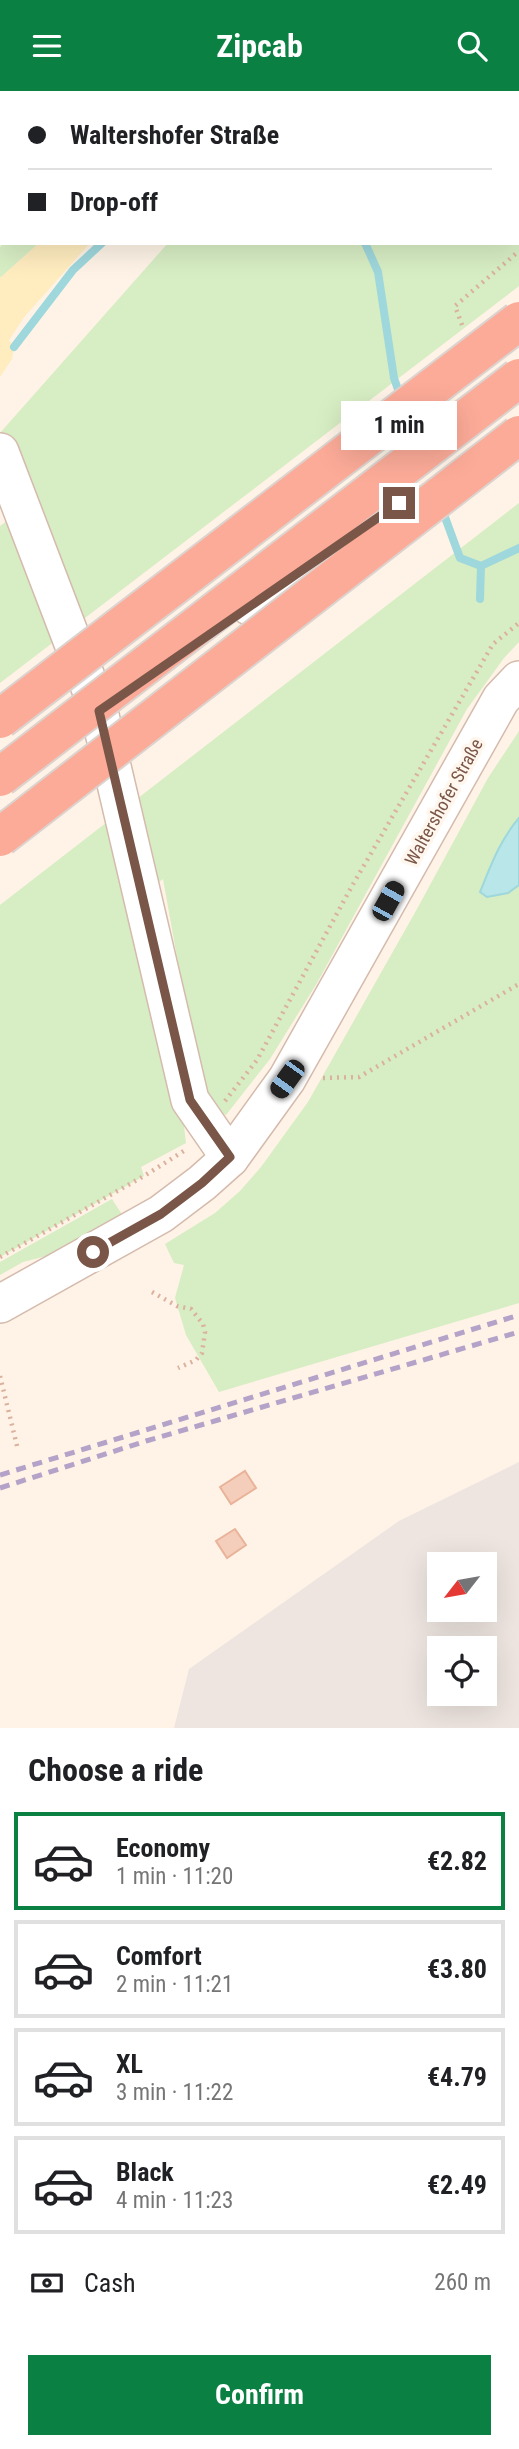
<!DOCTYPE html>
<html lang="en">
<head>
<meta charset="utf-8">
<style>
  body { margin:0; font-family:"Roboto Condensed",sans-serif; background:#f6f6f6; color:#202124; height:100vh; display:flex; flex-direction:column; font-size:26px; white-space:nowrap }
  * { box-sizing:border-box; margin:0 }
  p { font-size:23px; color:#757577 }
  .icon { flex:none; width:38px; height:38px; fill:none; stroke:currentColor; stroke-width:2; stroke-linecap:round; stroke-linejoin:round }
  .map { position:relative; height:1637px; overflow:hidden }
  .details { display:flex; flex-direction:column; background:#fff; flex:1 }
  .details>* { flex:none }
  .hud { position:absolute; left:0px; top:0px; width:520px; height:154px; box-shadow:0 7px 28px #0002; display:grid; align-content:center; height:154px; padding:0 28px; background:#fff }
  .needle { width:46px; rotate:239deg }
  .tools { position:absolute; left:427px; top:1461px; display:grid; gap:14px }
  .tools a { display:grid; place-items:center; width:70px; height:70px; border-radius:0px; background:#fff; box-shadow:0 7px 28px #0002; font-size:35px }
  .end { position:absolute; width:32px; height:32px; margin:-16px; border:9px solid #7a5648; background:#fff; box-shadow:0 0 0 4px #fff }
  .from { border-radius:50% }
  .bubble { position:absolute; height:49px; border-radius:0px; background:#fff; box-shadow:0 7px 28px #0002; font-size:23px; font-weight:700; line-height:49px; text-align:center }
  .car { position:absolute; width:21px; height:42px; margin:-21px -10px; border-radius:9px; box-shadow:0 0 5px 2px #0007; background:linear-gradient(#222 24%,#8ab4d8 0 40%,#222 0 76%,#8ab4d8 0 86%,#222 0) }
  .hud b { display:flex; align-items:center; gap:24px; height:66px; font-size:26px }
  .hud b+b { border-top:2px solid #e0e0e0 }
  .hud i { width:18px; height:18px; background:#202124 }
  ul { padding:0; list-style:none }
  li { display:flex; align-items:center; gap:21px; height:98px; margin:0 14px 10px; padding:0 14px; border:4px solid #e0e0e0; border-radius:0px }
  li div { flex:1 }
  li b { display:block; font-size:26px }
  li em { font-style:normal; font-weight:700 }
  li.current { border-color:#0b8043 }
  li>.icon { width:63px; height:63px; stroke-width:1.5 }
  h2 { padding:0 28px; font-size:32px; line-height:84px }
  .pay { display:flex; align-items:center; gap:18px; height:77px; padding:0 28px; font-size:26px }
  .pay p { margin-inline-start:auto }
  .button { display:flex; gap:14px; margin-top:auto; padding:14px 28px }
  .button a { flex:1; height:80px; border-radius:0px; background:#0b8043; color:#fff; font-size:28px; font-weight:700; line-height:80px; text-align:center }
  header { display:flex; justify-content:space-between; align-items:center; height:91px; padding:0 28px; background:#0b8043; color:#fff; font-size:32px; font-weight:700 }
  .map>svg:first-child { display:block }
  .industrial { fill:#eee5e0; fill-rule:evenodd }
  .green { fill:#d7edc3 }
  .sand { fill:#ffecbf }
  .water { fill:#b8e6e9; stroke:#9ed7dc; stroke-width:2 }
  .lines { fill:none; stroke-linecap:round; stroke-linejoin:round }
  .stream { stroke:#9ed7dc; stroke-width:8 }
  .building { fill:#f5cebb; stroke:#e9b39a; stroke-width:2 }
  .minor-casing { stroke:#d4bbad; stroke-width:40 }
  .path { stroke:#dbb19e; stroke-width:4.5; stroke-dasharray:2 5; stroke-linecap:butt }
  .minor { stroke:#fff; stroke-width:37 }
  .rail { stroke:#b4a2c9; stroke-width:5; stroke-dasharray:10 7; stroke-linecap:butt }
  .highway-bridge-casing { stroke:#dcd3cf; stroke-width:42; stroke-linecap:butt }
  .highway-bridge { stroke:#fcab98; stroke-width:38 }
  .route { stroke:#7a5648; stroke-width:9 }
  .labels { text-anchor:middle; stroke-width:7; stroke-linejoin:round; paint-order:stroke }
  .street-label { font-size:18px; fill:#7a5648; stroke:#fff7ee }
</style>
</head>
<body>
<header><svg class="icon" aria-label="menu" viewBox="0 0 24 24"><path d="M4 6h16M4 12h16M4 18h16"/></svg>Zipcab<svg class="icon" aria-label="search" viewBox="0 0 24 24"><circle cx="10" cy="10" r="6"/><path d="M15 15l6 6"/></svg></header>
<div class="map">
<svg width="519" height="1637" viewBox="0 0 519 1637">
  <rect width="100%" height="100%" fill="#fef3e6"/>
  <path class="industrial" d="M519 1371V1637H174L189 1578 399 1430ZM439 1474H485V1519H439ZM439 1558H485V1603H439Z"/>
  <g class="green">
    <polygon points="353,0 519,0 519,195 0,592 0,435 22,419 0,361 0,342 168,152 518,152 518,2 351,2"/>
    <polygon points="3,152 39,152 0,187 0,156"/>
    <polygon points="519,412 519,551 504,567 467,618 317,892 270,968 226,1024 213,1020 201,999 163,788 134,809 180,1003 186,1052 141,1076 144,1085 0,1166 0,814"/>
    <polygon points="519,640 519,1212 219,1301 186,1244 175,1207 184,1174 174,1172 165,1153 215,1122 240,1100 261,1076 308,1011 417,818 488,687"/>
    <polygon points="112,1108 123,1125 62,1161 23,1171 0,1184 0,1171"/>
  </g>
  <polygon class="sand" points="39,152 90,152 25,225 9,249 14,256 12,268 0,286 0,187"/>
  <path class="water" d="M519 727V794L508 802 487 806 480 801C491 774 500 749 519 727Z"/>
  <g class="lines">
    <g class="stream">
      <polyline points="308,2 310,0"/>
      <polyline points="365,152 378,181 394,287 401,307"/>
      <polyline points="14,256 73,179 102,152"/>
      <polyline points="442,418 460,467 481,475"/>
      <polyline points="480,508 481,475 519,457"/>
    </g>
  </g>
  <g class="building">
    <polygon points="245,1380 256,1397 231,1413 220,1396"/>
    <polygon points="235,1438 246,1454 227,1467 216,1450"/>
  </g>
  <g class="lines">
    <defs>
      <g id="minor">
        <polyline points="33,2 36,0"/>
        <polyline points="0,33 2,31"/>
        <polyline points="0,361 99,620 190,1009 230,1067"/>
        <polyline points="249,515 399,412"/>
        <polyline points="0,1213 161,1123 202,1092 230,1067 287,988 501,608 519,589"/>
      </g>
    </defs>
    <use href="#minor" class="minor-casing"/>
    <g class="path">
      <polyline points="462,234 455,215 519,160"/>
      <polyline points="323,987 359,986 519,893"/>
      <polyline points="225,1010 257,969 352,795 493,553 519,532"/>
      <polyline points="0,1166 144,1085 187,1058"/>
      <polyline points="152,1201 177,1215 191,1218 203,1233 205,1241 202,1262 196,1269 178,1277"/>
      <polyline points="0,1285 18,1359"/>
    </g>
    <use href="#minor" class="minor"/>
    <g class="rail">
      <polyline points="0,1384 519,1224"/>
      <polyline points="0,1397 146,1350 519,1241"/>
    </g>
    <defs>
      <g id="highway-bridge">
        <polyline points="0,628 519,230"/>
        <polyline points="0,686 519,287"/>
        <polyline points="0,746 519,344"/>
      </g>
    </defs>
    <use href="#highway-bridge" class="highway-bridge-casing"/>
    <use href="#highway-bridge" class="highway-bridge"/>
  </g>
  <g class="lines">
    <polyline class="route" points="93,1161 161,1123 202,1092 230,1066 190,1009 99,620 399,412"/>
  </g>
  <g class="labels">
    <g class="street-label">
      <text transform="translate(444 711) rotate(-61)" y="6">Waltershofer Straße</text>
    </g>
  </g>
</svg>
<div class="tools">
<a><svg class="needle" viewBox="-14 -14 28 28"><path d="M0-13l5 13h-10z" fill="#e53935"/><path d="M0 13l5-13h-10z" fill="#757577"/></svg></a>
<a><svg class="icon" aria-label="locate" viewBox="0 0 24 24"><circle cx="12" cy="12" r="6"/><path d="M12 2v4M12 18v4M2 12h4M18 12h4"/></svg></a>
</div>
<i class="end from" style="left:93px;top:1161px"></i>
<i class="end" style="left:399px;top:412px"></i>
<div class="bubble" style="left:341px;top:310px;width:116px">1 min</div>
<i class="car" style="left:388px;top:810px;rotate:29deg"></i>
<i class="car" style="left:287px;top:988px;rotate:216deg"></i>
<div class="hud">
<b><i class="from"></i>Waltershofer Straße</b>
<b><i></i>Drop-off</b>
</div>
</div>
<section class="details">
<h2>Choose a ride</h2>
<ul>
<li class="current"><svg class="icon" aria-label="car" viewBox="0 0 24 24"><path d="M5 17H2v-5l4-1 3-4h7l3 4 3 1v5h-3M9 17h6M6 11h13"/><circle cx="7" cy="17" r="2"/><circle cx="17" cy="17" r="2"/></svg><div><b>Economy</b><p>1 min · 11:20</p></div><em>€2.82</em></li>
<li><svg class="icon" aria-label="car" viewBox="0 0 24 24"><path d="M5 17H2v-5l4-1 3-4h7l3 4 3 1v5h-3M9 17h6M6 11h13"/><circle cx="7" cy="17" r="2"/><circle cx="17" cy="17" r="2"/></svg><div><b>Comfort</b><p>2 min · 11:21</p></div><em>€3.80</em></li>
<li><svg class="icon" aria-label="car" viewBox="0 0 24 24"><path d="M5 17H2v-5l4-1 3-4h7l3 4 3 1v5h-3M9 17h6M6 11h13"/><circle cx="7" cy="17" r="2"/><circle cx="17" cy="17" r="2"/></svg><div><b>XL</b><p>3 min · 11:22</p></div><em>€4.79</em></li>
<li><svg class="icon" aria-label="car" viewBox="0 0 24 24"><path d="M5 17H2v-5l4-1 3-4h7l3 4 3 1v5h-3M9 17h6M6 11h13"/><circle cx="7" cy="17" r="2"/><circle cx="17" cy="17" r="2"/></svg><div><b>Black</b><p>4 min · 11:23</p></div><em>€2.49</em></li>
</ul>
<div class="pay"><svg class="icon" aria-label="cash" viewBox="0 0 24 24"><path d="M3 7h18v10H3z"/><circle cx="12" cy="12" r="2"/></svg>Cash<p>260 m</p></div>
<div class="button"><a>Confirm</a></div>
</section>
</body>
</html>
